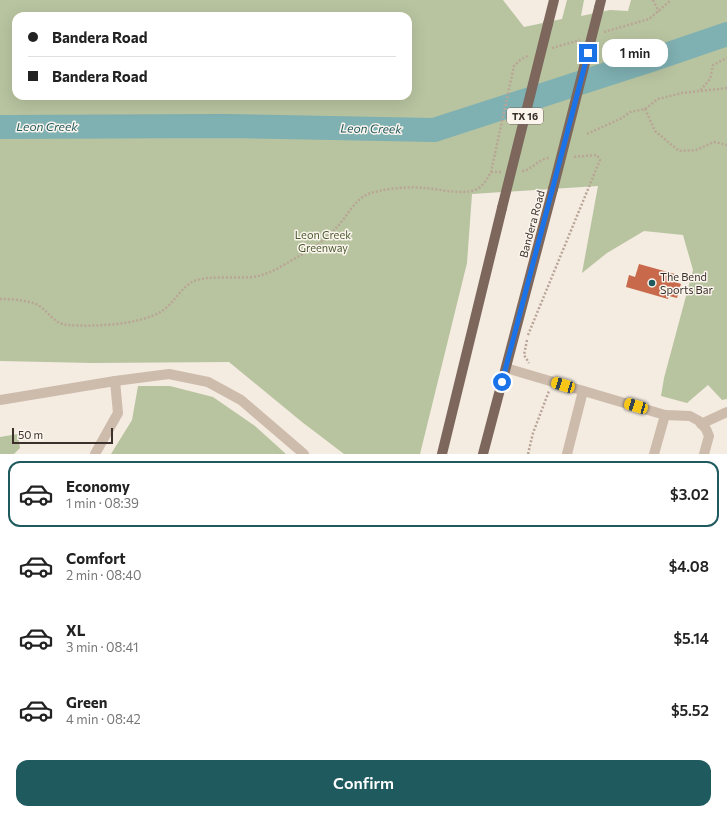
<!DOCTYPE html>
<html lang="en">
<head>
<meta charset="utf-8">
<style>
  body { margin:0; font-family:Commissioner,sans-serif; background:#f2f2f2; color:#222; height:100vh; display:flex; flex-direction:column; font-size:15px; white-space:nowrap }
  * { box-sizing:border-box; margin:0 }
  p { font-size:13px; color:#767676 }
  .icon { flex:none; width:22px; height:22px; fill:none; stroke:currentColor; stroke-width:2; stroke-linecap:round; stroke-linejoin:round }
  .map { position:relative; height:454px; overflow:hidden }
  .details { display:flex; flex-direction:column; background:#fff; flex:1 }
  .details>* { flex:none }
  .guide { position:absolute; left:12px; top:12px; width:400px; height:88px; border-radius:12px; box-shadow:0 4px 16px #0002; display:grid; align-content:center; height:88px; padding:0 16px; background:#fff }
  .scale { position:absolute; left:12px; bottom:10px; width:101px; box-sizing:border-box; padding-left:4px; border:2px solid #3b302b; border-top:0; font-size:11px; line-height:14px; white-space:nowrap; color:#3b302b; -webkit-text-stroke:3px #fbf5ee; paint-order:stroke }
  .end { position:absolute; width:18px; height:18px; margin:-9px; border:5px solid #1a73e8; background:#fff; box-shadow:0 0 0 2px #fff }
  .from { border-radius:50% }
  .bubble { position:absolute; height:28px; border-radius:12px; background:#fff; box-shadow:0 4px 16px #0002; font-size:13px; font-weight:600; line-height:28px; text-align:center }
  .car { position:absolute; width:12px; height:24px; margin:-12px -6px; border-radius:5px; box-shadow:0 0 3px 1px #0007; background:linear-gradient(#f5c518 24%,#345 0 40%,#f5c518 0 76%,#345 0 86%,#f5c518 0) }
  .guide b { display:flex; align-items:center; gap:14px; height:38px; font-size:15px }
  .guide b+b { border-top:1px solid #e0e0e0 }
  .guide i { width:10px; height:10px; background:#222 }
  ul { padding:7px 0 0; list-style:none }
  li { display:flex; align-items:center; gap:12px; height:66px; margin:0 8px 6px; padding:0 8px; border:2px solid transparent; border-radius:12px }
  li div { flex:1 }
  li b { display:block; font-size:15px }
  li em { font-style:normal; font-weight:600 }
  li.current { border-color:#1f5a5e }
  li>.icon { width:36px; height:36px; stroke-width:1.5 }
  .cta { display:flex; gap:8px; margin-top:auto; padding:8px 16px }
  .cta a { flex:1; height:46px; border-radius:12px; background:#1f5a5e; color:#fff; font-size:16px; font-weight:600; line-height:46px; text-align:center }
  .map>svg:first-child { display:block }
  .green { fill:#b8c4a0; fill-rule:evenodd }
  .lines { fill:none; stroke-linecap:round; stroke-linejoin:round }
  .river { stroke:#7fb0b2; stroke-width:24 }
  .building { fill:#c8694b }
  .path { stroke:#b9a596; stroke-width:2.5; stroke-dasharray:2 2; stroke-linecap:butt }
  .minor { stroke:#cdbbac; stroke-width:10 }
  .major { stroke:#7d675c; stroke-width:10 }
  .major-bridge { stroke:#7d675c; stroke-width:10 }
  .route { stroke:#1a73e8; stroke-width:5 }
  .poi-dot { fill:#1f5a5e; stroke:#fbf5ee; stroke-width:1.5 }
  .labels { text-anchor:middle; stroke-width:3; stroke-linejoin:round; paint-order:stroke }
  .shield { fill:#fbf5ee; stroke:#756b66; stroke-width:1 }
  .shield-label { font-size:10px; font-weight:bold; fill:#3b302b }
  .street-label { font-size:11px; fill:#3b302b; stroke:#fbf5ee }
  .park-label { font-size:11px; fill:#4a5a2e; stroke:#fbf5ee }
  .poi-label { font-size:11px; fill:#3b302b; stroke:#fbf5ee; text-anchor:start }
  .water-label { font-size:12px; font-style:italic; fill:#1f5a5e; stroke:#fbf5ee }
</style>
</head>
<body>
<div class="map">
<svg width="727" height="454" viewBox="0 0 727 454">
  <rect width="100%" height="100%" fill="#f4ebe1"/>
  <g class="green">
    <path d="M0 0H503L524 27 562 19 567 0H584L581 16 610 10 628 11 631 0H727V399L722 400 708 385 687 403 661 396 664 378 693 270 683 235 644 231 607 253 582 273 598 186 472 194 467 263 420 454H344L302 422 229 362 93 363 0 361ZM16 16H408V96H16Z"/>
    <polygon points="138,386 170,386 213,397 255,426 286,454 111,454 132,420"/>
    <polygon points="18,434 20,448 14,454 0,454 0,437"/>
  </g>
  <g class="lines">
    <polyline class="river" points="0,127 224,126 434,130 654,59 727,34"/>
  </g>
  <polygon class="building" points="639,264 675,274 673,281 681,284 677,298 669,296 668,299 626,287 629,275 635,277"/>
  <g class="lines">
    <g class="path">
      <polyline points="653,0 659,12"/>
      <polyline points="604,32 649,19 671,0"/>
      <polyline points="552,48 580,40"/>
      <polyline points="701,91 727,88"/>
      <polyline points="645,109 655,131 679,151 696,150 714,142 727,145"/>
      <polyline points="587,134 622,118 630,112 645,109 658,99 682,93 700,91 710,79 713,65 727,58"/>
      <path d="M522 171C532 170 538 159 549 158"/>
      <polyline points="491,172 501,172"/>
      <path d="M0 299C11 299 25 300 36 304 48 310 53 324 68 325 93 327 140 325 162 311 174 303 180 289 192 282 207 274 240 280 258 276 273 273 288 262 301 255 315 248 327 238 337 227 347 217 354 200 368 194 381 189 410 186 424 188 440 189 460 195 475 190 483 187 487 179 491 172L514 66 520 60 529 55"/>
      <polyline points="528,335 600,160 597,155 572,157"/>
      <polyline points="527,340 524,355 529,363"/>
      <polyline points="528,454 533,433 549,391"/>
    </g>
    <g class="minor">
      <polyline points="506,368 665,415 654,454"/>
      <polyline points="0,400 115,381 169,374 208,382 241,400 304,454"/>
      <polyline points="665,415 690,416 699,421 706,429 709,436 704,454"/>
      <polyline points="701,424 727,412"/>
      <polyline points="95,454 118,413 115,381"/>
      <polyline points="567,454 583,391"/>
    </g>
    <g class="major">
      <polyline points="599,8 601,0"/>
      <polyline points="548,24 554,0"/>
      <polyline points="442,454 502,208"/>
      <polyline points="483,454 553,189"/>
    </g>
    <g class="major-bridge">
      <polyline points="553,189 599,8"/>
      <polyline points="502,208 548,24"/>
    </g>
  </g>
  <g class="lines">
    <polyline class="route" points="502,382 588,53"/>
  </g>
  <circle class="poi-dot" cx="652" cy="283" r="4"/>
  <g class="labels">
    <rect class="shield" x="507" y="108" width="36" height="16" rx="3"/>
    <g class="shield-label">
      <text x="525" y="120">TX 16</text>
    </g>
    <g class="street-label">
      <text transform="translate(532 224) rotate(-75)" y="4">Bandera Road</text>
    </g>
    <g class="park-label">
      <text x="323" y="239">Leon Creek<tspan x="323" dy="13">Greenway</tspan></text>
    </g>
    <g class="poi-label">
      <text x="660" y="281">The Bend<tspan x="660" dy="13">Sports Bar</tspan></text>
    </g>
    <g class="water-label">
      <text x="47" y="131">Leon Creek</text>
      <text transform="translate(371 129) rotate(1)" y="4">Leon Creek</text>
    </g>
  </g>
</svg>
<div class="scale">50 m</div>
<i class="end from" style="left:502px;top:382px"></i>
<i class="end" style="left:588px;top:53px"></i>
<div class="bubble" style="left:602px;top:39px;width:66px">1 min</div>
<i class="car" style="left:563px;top:385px;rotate:287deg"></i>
<i class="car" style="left:636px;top:406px;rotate:286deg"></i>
<div class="guide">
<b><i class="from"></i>Bandera Road</b>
<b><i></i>Bandera Road</b>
</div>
</div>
<section class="details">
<ul>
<li class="current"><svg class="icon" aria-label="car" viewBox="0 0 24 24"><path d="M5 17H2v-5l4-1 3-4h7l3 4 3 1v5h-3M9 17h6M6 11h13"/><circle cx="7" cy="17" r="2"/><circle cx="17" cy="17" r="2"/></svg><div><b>Economy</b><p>1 min · 08:39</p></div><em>$3.02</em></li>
<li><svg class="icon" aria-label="car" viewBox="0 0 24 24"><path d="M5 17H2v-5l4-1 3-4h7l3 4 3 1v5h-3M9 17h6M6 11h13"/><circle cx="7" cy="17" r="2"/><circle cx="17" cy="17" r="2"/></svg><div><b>Comfort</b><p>2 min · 08:40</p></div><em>$4.08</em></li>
<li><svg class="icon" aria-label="car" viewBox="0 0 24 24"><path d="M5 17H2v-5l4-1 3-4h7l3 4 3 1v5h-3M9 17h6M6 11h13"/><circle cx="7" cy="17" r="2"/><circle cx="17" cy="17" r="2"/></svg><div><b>XL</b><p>3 min · 08:41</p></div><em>$5.14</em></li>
<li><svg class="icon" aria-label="car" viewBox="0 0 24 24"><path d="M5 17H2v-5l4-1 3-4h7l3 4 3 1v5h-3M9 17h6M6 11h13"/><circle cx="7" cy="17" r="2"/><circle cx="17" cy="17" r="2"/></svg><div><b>Green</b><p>4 min · 08:42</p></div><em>$5.52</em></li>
</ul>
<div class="cta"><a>Confirm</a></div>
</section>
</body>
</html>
